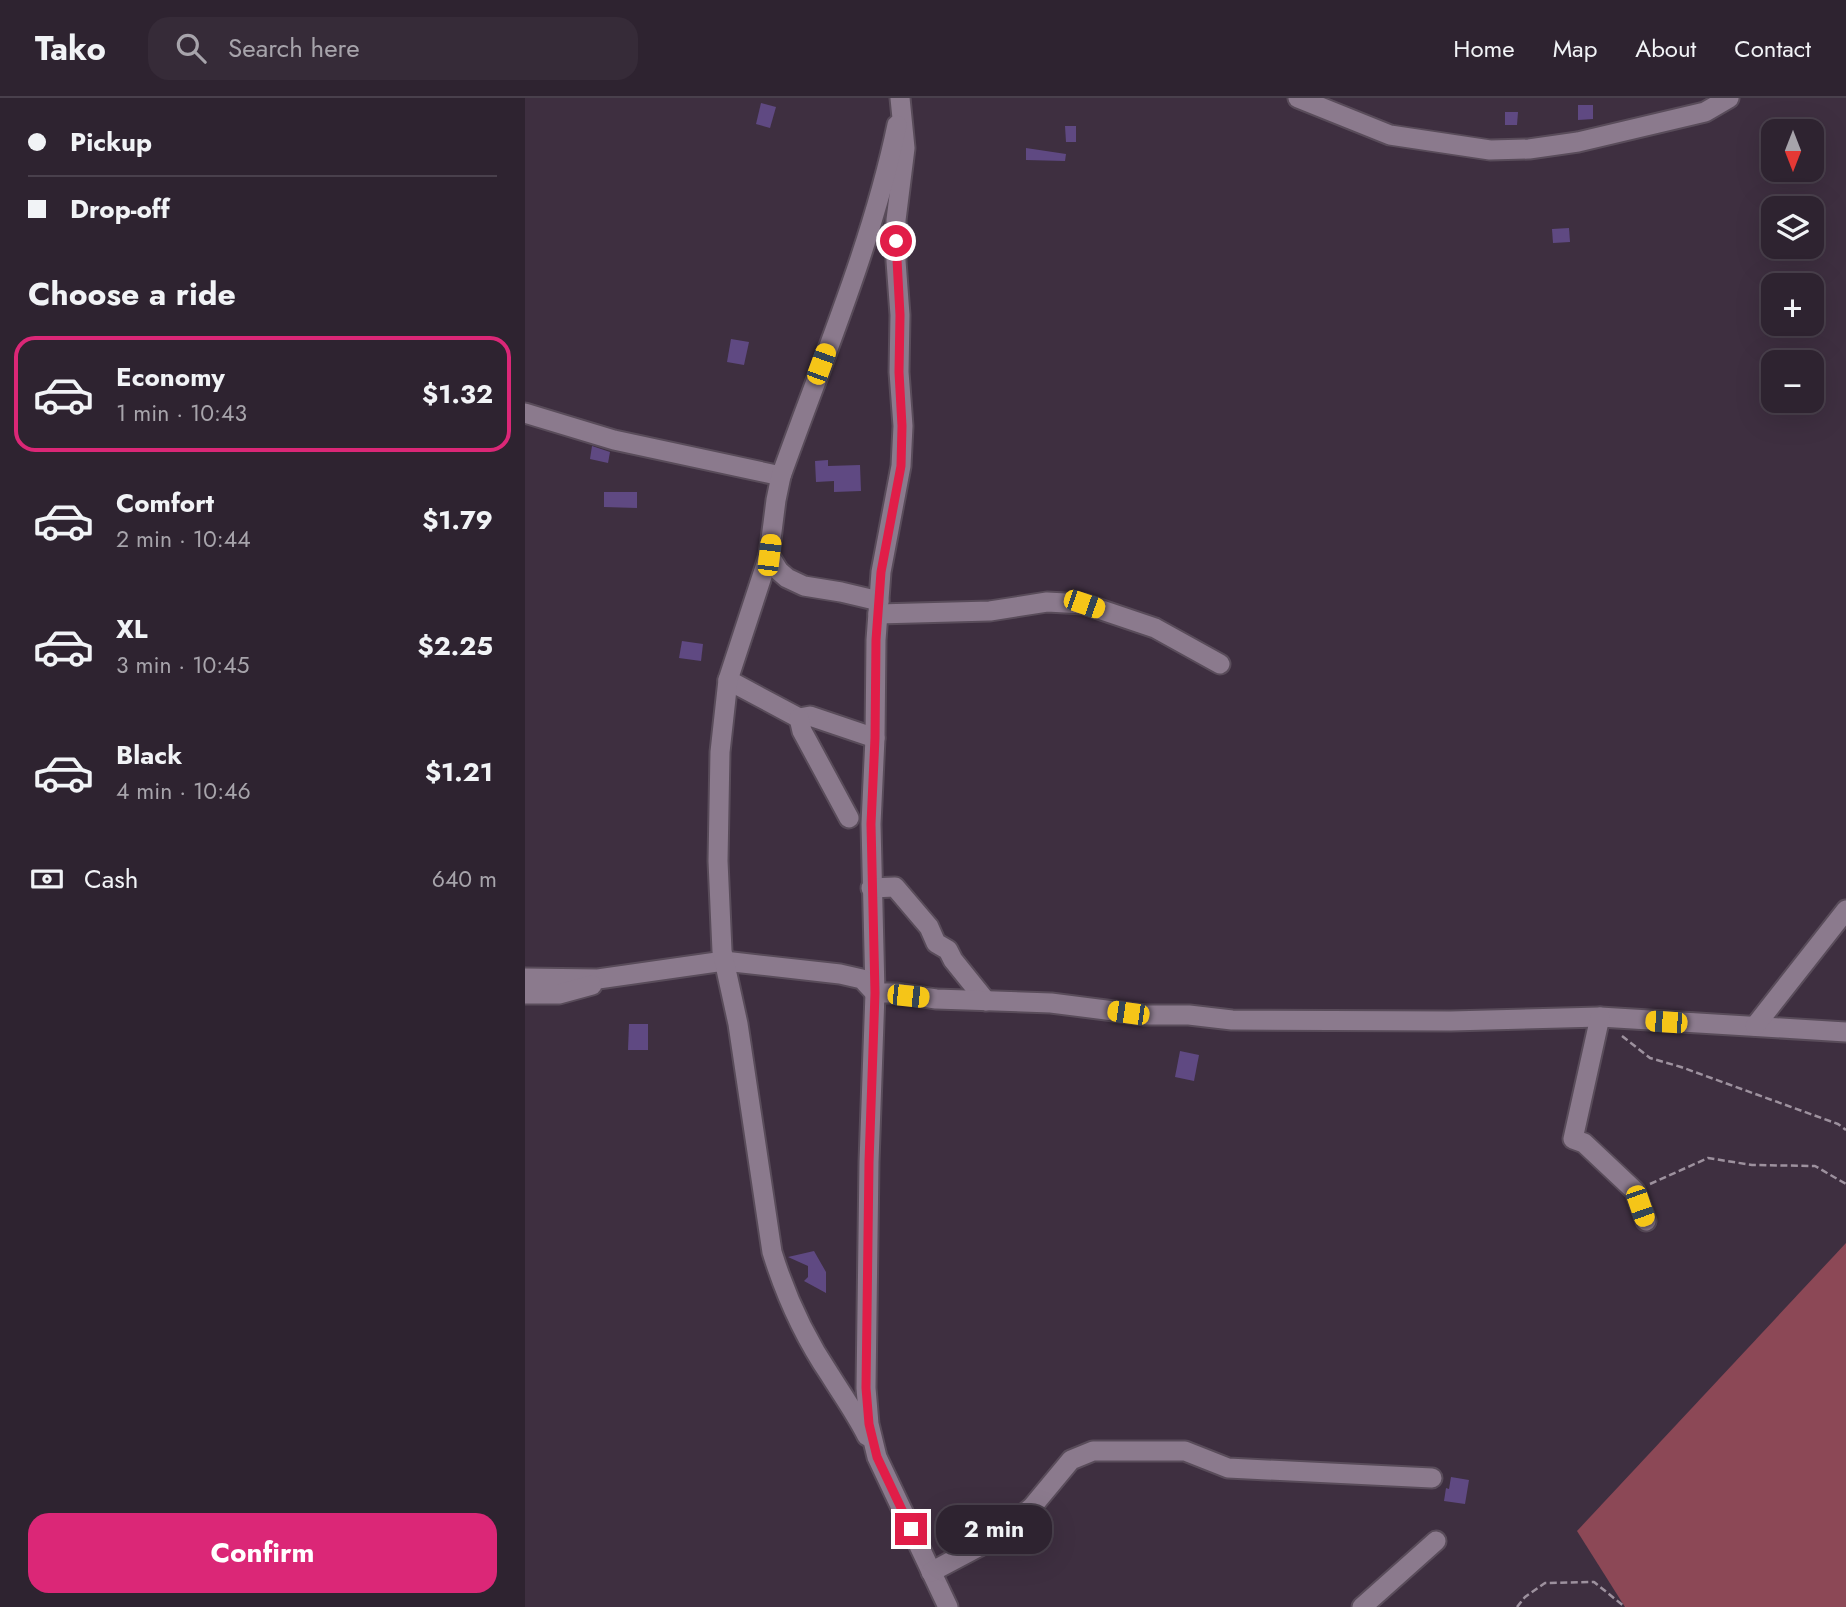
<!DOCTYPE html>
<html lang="en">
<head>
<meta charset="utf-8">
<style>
  body { margin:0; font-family:Jost,sans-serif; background:#362b38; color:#f1f3f6; height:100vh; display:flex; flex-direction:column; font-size:26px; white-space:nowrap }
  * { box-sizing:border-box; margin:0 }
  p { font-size:23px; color:#a7a4ab }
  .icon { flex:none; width:38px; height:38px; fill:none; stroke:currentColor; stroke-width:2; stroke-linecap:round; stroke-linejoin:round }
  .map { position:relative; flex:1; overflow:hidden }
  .details { display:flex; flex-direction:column; background:#2e2330; width:525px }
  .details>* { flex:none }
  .top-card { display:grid; align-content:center; height:154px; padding:0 28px; background:#2e2330 }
  .needle { width:46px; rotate:180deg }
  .buttons { position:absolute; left:1236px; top:21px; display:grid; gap:14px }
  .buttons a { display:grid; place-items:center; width:63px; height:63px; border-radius:14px; background:#2e2330; box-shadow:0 7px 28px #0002,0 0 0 2px #49404c; font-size:35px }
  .end { position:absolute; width:32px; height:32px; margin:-16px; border:9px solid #e11d48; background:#fff; box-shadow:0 0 0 4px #fff }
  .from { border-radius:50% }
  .bubble { position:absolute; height:49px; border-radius:21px; background:#2e2330; box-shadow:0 7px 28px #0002,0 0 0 2px #49404c; font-size:23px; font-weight:700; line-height:49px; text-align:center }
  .car { position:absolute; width:21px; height:42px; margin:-21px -10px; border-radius:9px; box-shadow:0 0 5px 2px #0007; background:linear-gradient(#f5c518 24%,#345 0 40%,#f5c518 0 76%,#345 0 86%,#f5c518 0) }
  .top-card b { display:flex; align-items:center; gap:24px; height:66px; font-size:26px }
  .top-card b+b { border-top:2px solid #49404c }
  .top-card i { width:18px; height:18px; background:#f1f3f6 }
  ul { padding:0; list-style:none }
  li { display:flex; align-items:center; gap:21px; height:116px; margin:0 14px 10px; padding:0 14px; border:4px solid transparent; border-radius:21px }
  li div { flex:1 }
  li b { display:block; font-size:26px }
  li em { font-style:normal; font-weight:700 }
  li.active { border-color:#db2777 }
  li>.icon { width:63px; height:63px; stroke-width:1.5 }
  h2 { padding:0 28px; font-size:32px; line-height:84px }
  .pay { display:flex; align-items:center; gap:18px; height:77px; padding:0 28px; font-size:26px }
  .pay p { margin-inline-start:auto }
  .primary-button { display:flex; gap:14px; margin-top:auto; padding:14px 28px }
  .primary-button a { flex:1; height:80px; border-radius:21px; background:#db2777; color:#fff; font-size:28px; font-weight:700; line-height:80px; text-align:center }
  header { display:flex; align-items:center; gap:42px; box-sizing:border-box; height:98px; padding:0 35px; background:#2e2330; border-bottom:2px solid #49404c }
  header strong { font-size:33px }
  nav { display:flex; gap:38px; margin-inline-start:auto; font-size:24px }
  .search { width:490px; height:63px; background:#362b38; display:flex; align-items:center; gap:18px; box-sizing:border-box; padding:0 24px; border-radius:21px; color:#a7a4ab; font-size:26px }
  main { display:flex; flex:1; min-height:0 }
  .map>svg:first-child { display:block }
  .forest { fill:#8c4856 }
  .building { fill:#5f4982 }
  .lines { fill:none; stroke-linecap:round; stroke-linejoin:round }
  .minor-casing { stroke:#594c5a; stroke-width:23 }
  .path { stroke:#9d919e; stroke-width:2.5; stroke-dasharray:7 3.5; stroke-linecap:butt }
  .minor { stroke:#8b7a8d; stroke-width:19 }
  .route { stroke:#e11d48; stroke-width:9 }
</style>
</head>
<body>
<header>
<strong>Tako</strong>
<div class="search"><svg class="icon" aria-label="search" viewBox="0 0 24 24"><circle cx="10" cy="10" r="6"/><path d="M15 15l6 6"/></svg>Search here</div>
<nav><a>Home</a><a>Map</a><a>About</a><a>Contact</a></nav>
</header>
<main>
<section class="details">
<div class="top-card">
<b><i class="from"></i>Pickup</b>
<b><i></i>Drop-off</b>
</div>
<h2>Choose a ride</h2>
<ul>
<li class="active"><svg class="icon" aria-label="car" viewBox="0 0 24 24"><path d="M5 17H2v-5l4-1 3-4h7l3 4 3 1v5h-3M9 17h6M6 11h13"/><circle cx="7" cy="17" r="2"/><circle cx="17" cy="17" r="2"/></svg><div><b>Economy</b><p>1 min · 10:43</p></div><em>$1.32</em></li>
<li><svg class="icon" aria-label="car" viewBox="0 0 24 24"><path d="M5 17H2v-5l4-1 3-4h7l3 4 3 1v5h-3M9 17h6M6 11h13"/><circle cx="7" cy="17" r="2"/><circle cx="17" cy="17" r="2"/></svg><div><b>Comfort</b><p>2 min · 10:44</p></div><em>$1.79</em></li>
<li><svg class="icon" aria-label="car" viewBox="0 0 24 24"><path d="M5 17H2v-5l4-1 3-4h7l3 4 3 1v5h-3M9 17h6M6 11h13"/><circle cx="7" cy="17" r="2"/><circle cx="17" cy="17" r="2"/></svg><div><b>XL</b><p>3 min · 10:45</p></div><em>$2.25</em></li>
<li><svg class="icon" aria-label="car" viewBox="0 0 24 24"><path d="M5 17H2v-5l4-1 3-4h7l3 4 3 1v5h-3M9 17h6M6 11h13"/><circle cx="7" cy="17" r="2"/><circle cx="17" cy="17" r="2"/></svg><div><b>Black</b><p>4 min · 10:46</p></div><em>$1.21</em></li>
</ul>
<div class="pay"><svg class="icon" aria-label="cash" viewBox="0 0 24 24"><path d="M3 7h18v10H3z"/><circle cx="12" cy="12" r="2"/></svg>Cash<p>640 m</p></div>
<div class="primary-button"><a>Confirm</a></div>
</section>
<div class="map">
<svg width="1321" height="1509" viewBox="0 0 1321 1509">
  <rect width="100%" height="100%" fill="#3e2f40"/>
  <polygon class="forest" points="1321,1145 1321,1509 1100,1509 1052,1433"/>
  <g class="building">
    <polygon points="236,5 251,9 245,30 231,26"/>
    <polygon points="1053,7 1068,7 1068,21 1053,22"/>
    <polygon points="980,14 993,14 992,27 980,27"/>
    <polygon points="540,28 551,28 551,44 541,44"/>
    <polygon points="501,50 541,56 540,63 501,62"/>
    <polygon points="1044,130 1045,144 1028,145 1027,131"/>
    <polygon points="206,241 224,244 219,267 202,264"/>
    <polygon points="67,348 85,354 83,365 65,361"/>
    <polygon points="303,362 303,368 335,367 336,393 309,394 309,383 291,384 290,363"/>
    <polygon points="79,394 112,394 112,410 79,409"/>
    <polygon points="157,543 178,546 176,563 154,560"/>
    <polygon points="104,926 123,926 123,952 103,952"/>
    <polygon points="655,953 674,957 669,983 650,979"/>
    <polygon points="289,1153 301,1174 301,1195 279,1183 283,1179 283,1168 263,1159"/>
    <polygon points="926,1379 944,1382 940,1406 919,1403 921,1390 924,1391"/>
  </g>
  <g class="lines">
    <defs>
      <g id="minor">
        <polyline points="375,0 380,50 371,122 371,163 375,217 374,274 378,328 376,368 356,474 351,542 350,640 346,726 350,895 344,1064 341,1290 344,1326 352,1359 423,1509"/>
        <polyline points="773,0 865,37 965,52 1004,51 1053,44 1180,14 1204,0"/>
        <polyline points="0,315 89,342 256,378"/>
        <polyline points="244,457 254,473 262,480 279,488 316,494 354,503"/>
        <polyline points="353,516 465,513 522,504 559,506 630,530 695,566"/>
        <polyline points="203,582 274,620 285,618 350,640"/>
        <polyline points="274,620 277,633 324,720"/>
        <polyline points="346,790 370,789 404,829 411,845 423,852 428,862 461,903"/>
        <polyline points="0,880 73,881 199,863 315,876 337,881 350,895 372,895 411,901 526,905 620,917 664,917 707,922 926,923 1075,919 1321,934"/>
        <polyline points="0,896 34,896 67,887"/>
        <polyline points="1075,919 1048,1041 1059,1045 1110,1093 1121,1123"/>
        <polyline points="1230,928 1321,812"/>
        <path d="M342 1338C331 1316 318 1298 305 1277 280 1240 260 1196 247 1154L213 926 197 853 193 763 195 654 203 582 244 457 251 402 256 378C297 263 347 147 372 27"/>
        <polyline points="406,1474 472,1439 507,1409 546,1362 568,1353 660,1353 703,1370 907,1380"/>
        <polyline points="837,1509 911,1443"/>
      </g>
    </defs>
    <use href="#minor" class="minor-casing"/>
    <g class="path">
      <polyline points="1097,938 1125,960 1156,969 1313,1026 1321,1032"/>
      <polyline points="1125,1086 1183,1060 1227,1067 1290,1068 1321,1086"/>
      <polyline points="992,1509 1000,1499 1020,1485 1069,1484 1100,1509"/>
    </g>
    <use href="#minor" class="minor"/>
  </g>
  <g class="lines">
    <polyline class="route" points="371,143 375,217 374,274 377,328 376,368 356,474 351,542 350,640 346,726 350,895 344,1064 341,1290 344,1326 352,1359 386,1431"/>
  </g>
</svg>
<div class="buttons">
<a><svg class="needle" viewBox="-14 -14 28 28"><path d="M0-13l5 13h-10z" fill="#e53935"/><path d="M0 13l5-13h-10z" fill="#a7a4ab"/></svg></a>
<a><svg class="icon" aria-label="layers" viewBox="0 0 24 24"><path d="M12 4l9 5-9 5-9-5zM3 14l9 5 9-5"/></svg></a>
<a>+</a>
<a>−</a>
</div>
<i class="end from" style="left:371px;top:143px"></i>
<i class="end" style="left:386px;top:1431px"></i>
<div class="bubble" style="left:411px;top:1407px;width:116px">2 min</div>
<i class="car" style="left:296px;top:266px;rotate:20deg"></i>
<i class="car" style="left:244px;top:457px;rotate:7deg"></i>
<i class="car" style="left:559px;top:506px;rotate:109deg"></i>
<i class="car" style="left:383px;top:898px;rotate:96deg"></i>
<i class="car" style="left:603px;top:915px;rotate:278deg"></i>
<i class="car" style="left:1141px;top:924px;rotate:274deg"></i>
<i class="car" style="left:1115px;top:1108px;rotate:161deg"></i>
</div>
</main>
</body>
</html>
